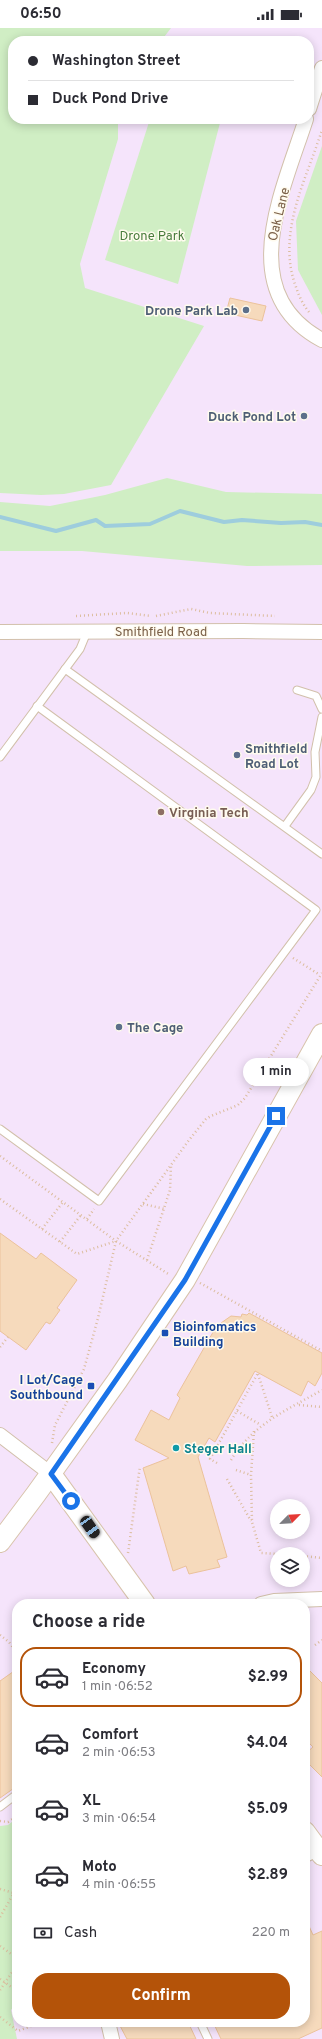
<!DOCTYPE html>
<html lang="en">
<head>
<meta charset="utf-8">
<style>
  body { margin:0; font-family:Overpass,sans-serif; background:#f2f2f3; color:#2b2b33; height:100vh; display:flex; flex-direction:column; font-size:15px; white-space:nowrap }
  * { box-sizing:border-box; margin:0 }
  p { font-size:13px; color:#7c7c81 }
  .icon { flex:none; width:22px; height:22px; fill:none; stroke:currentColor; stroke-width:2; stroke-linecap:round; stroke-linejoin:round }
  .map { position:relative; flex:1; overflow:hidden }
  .panel { position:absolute; left:12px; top:1571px; width:298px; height:428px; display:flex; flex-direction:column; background:#fff; border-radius:16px; box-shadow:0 2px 10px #0003 }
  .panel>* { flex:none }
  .hud { position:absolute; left:8px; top:8px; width:306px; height:88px; border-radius:16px; box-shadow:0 2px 10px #0003; display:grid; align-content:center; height:88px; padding:0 20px; background:#fff }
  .needle { width:26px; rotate:66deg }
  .buttons { position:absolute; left:270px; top:1471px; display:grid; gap:8px }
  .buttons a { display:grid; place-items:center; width:40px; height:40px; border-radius:50%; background:#fff; box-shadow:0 2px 10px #0003; font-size:20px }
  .end { position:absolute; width:18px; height:18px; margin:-9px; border:5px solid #1a73e8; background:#fff; box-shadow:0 0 0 2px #fff }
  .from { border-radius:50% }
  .bubble { position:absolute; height:28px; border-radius:14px; background:#fff; box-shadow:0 2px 10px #0003; font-size:13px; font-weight:700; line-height:28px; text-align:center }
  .car { position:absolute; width:12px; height:24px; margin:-12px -6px; border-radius:5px; box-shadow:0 0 3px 1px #0007; background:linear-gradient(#222 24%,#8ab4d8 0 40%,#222 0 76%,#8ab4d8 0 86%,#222 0) }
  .hud b { display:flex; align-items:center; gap:14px; height:38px; font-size:15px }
  .hud b+b { border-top:1px solid #e1e1e2 }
  .hud i { width:10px; height:10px; background:#2b2b33 }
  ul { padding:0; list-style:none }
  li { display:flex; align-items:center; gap:12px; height:60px; margin:0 8px 6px; padding:0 12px; border:2px solid transparent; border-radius:16px }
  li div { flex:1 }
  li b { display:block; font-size:15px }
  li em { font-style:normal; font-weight:700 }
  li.on { border-color:#b45309 }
  li>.icon { width:36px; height:36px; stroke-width:1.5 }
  h2 { padding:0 20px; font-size:18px; line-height:48px }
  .pay { display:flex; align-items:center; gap:10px; height:44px; padding:0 20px; font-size:15px }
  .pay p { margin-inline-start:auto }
  .primary-button { display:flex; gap:8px; margin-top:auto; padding:8px 20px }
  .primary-button a { flex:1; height:46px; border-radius:16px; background:#b45309; color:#fff; font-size:16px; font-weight:700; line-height:46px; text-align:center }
  .status { display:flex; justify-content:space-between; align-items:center; height:28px; padding:0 20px; background:#fff; direction:ltr }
  .status svg { height:11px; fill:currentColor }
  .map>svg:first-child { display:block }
  .education { fill:#f5e4fb; fill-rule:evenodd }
  .green { fill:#d0eec4 }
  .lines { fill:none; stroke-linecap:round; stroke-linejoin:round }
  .stream { stroke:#9ecddd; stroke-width:4 }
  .building { fill:#f6dabc; stroke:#ebc29b }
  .lane-casing { stroke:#d2c0ab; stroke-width:9 }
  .street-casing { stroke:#d2c0ab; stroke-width:16 }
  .secondary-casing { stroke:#d8c3ab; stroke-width:22 }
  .path { stroke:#dcbd9e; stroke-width:2.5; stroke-dasharray:1 3; stroke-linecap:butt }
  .lane { stroke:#fff; stroke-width:7 }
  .street { stroke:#fff; stroke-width:14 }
  .secondary { stroke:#fff; stroke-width:20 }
  .route { stroke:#1a73e8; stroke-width:5 }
  .service-dot { fill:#5c6f8a; stroke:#fffbef; stroke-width:1.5 }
  .education-dot { fill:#8d6e63; stroke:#fffbef; stroke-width:1.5 }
  .transit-dot { fill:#1a4fb4; stroke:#fffbef; stroke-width:1.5 }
  .culture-dot { fill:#0f9aa8; stroke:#fffbef; stroke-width:1.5 }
  .labels { text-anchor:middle; stroke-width:3; stroke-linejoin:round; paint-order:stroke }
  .street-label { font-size:13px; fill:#7b6048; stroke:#fffbef }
  .park-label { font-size:13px; fill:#487c3c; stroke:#fffbef }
  .service-label { font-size:13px; font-weight:bold; fill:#4e5e75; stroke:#fffbef; text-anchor:end }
  .education-label { font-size:13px; font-weight:bold; fill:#785e54; stroke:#fffbef; text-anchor:start }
  .transit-label { font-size:13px; font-weight:bold; fill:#164399; stroke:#fffbef; text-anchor:start }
  .culture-label { font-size:13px; font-weight:bold; fill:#0d838f; stroke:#fffbef; text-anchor:start }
</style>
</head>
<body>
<div class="status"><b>06:50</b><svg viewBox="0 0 49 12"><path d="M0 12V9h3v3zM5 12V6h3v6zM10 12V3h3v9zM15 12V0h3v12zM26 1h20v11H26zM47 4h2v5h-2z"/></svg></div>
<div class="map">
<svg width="322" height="2011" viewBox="0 0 322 2011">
  <rect width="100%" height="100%" fill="#fef8e7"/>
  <path class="education" d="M0 0H322V2011H0ZM13 13H309V91H13ZM277 1478H303V1504H277ZM277 1526H303V1552H277ZM17 1576H305V1994H17Z"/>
  <g class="green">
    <polygon points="0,0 171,0 161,13 13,13 13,91 118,91 118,111 80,236 85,260 204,298 111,457 64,466 41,467 0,465"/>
    <polygon points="150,91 221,91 178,256 105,232"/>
    <polygon points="322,118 322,287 298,242 296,193"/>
    <polygon points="167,450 226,464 322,466 322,537 247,538 82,523 0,523 0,474 50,478 105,467"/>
    <polygon points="17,1790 17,1974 11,1982 17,2011 0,2011 0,1798 8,1797"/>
  </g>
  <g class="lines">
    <polyline class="stream" points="0,489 56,503 96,492 105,498 150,496 180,483 224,494 242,492 281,495 305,494 322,497"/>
  </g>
  <g class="building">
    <polygon points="230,270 266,278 262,293 226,285"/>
    <polygon points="0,1205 36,1231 41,1225 77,1252 57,1280 60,1282 50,1296 46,1294 26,1322 0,1303"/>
    <polygon points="249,1285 322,1325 322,1345 315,1358 308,1353 301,1368 255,1343 215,1414 209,1410 198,1429 227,1529 217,1532 220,1539 189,1546 186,1538 173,1543 143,1440 169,1430 135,1412 151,1382 169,1392 180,1370 177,1367 216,1299 218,1300 221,1295 231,1288 241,1289 242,1286 247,1287"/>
    <polygon points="305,1638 322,1655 322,1749 305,1732 305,1726 313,1719 305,1711"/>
    <polygon points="17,1641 17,1758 0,1770 0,1653"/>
    <polygon points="305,1889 313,1907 322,1903 322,2000 298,2011 221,2011 213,1994 305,1994"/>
    <polygon points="118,1994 188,1994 196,2011 127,2011"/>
  </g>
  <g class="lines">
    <defs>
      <g id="lane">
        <polyline points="65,641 322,826"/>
        <polyline points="297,662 316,668 322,681"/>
        <polyline points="0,729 80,621 87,604"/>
        <polyline points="285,798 311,762 316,749 315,724 322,689"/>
        <polyline points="0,1101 99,1173 316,882 37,678"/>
        <polyline points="0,1779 17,1766"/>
        <polyline points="200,1994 208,2011"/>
      </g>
      <g id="street">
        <polyline points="309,81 322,40"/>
        <path d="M306 91C283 163 233 264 322 312"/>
        <polyline points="0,604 243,603 322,604"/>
        <polyline points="0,1407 51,1446"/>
        <polyline points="261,1576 274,1573 322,1571"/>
        <polyline points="305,1827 317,1821"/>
        <polyline points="108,1994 112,2011"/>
      </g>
      <g id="secondary">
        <polyline points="51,1446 145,1576"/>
        <polyline points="0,1514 36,1466 117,1353 185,1252 322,1006"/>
        <polyline points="305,1804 322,1827"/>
      </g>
    </defs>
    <use href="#lane" class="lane-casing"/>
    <use href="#street" class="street-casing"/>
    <use href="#secondary" class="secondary-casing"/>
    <g class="path">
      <path d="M309 284C303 277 299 268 296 259 276 206 306 152 322 102"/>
      <polyline points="76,588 127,585 151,588"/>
      <polyline points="156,588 191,581 210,585 275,588"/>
      <polyline points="293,930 320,947"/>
      <polyline points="0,1128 116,1213 170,1247"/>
      <polyline points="0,1171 77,1226 116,1213"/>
      <polyline points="143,1176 165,1181"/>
      <polyline points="87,1191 94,1181"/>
      <polyline points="42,1201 63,1174"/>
      <polyline points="60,1214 81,1187"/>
      <polyline points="147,1232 170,1162 171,1138"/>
      <polyline points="200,1255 322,1323"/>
      <polyline points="0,1319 8,1309"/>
      <polyline points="258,1346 272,1389"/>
      <polyline points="299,1377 322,1379"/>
      <polyline points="237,1383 261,1397"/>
      <polyline points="254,1403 251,1447 252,1494 261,1525 277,1526"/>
      <polyline points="52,1415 55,1397 84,1341 98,1290 116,1213 189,1112 206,1091 211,1088 238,1077 245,1070 322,945"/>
      <path d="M231 1432C253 1396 287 1382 322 1362"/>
      <polyline points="217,1435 210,1431 258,1345"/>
      <polyline points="236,1442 251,1447"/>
      <polyline points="227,1451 251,1493"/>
      <polyline points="128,1525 140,1438"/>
      <polyline points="303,1528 322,1530"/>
      <polyline points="0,1607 9,1614 17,1625"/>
      <polyline points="315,1617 322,1612"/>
      <polyline points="0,1793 8,1794 17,1788"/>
      <polyline points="0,1861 17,1866"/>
      <polyline points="0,1889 14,1865"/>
      <polyline points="0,1918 17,1930"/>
      <polyline points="0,1951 17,1963"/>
      <polyline points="0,1962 17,1937"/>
      <polyline points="0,1989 18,2003 39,1995"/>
    </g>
    <use href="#lane" class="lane"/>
    <use href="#street" class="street"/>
    <use href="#secondary" class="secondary"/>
  </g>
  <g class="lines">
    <polyline class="route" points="71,1473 51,1446 185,1252 276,1088"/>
  </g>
  <g class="service-dot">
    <circle cx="246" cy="282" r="4"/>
    <circle cx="304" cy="388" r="4"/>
    <circle cx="237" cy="727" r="4"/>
    <circle cx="119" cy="999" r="4"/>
  </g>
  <circle class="education-dot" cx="161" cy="784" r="4"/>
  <g class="transit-dot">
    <rect x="161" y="1301" width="8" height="8" rx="2"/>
    <rect x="87" y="1354" width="8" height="8" rx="2"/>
  </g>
  <circle class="culture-dot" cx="176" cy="1420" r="4"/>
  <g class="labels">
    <g class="street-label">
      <text transform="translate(278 186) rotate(-76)" y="5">Oak Lane</text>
      <text x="161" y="608">Smithfield Road</text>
    </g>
    <g class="park-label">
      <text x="152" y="212">Drone Park</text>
    </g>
    <g class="service-label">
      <text x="238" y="287">Drone Park Lab</text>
      <text x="296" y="393">Duck Pond Lot</text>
      <text x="245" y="725" text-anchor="start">Smithfield<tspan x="245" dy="15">Road Lot</tspan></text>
      <text x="127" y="1004" text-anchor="start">The Cage</text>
    </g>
    <g class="education-label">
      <text x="169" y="789">Virginia Tech</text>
    </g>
    <g class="transit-label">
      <text x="173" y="1303">Bioinfomatics<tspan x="173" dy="15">Building</tspan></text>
      <text x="83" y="1356" text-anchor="end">I Lot/Cage<tspan x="83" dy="15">Southbound</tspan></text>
    </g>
    <g class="culture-label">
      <text x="184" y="1425">Steger Hall</text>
    </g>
  </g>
</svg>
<div class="buttons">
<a><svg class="needle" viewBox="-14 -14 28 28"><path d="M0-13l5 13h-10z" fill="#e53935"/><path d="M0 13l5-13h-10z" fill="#7c7c81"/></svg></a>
<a><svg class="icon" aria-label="layers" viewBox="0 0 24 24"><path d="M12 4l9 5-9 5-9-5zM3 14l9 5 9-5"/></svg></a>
</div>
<i class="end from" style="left:71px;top:1473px"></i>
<i class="end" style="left:276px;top:1088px"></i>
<div class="bubble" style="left:243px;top:1030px;width:66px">1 min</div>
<i class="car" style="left:90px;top:1499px;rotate:145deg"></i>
<div class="hud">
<b><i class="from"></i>Washington Street</b>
<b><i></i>Duck Pond Drive</b>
</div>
<section class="panel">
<h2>Choose a ride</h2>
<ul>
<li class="on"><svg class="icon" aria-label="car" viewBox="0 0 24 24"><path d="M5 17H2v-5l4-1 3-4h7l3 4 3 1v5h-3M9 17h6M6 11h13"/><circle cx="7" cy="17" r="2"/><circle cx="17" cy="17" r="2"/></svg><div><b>Economy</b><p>1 min · 06:52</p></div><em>$2.99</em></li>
<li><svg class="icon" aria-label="car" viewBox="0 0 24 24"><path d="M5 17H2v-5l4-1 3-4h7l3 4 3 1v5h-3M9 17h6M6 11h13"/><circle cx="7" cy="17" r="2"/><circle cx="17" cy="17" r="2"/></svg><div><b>Comfort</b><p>2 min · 06:53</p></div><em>$4.04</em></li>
<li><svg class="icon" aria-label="car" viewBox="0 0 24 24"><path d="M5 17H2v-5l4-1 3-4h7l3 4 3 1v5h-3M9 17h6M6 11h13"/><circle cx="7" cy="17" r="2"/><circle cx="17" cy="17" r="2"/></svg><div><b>XL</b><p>3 min · 06:54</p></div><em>$5.09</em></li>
<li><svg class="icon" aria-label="car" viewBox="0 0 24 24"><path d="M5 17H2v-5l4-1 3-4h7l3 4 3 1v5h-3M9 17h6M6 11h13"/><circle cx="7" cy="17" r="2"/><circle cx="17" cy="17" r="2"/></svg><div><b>Moto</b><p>4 min · 06:55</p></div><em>$2.89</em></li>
</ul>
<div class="pay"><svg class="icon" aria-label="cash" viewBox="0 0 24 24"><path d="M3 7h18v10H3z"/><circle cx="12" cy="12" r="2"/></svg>Cash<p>220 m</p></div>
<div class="primary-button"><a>Confirm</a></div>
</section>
</div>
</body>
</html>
